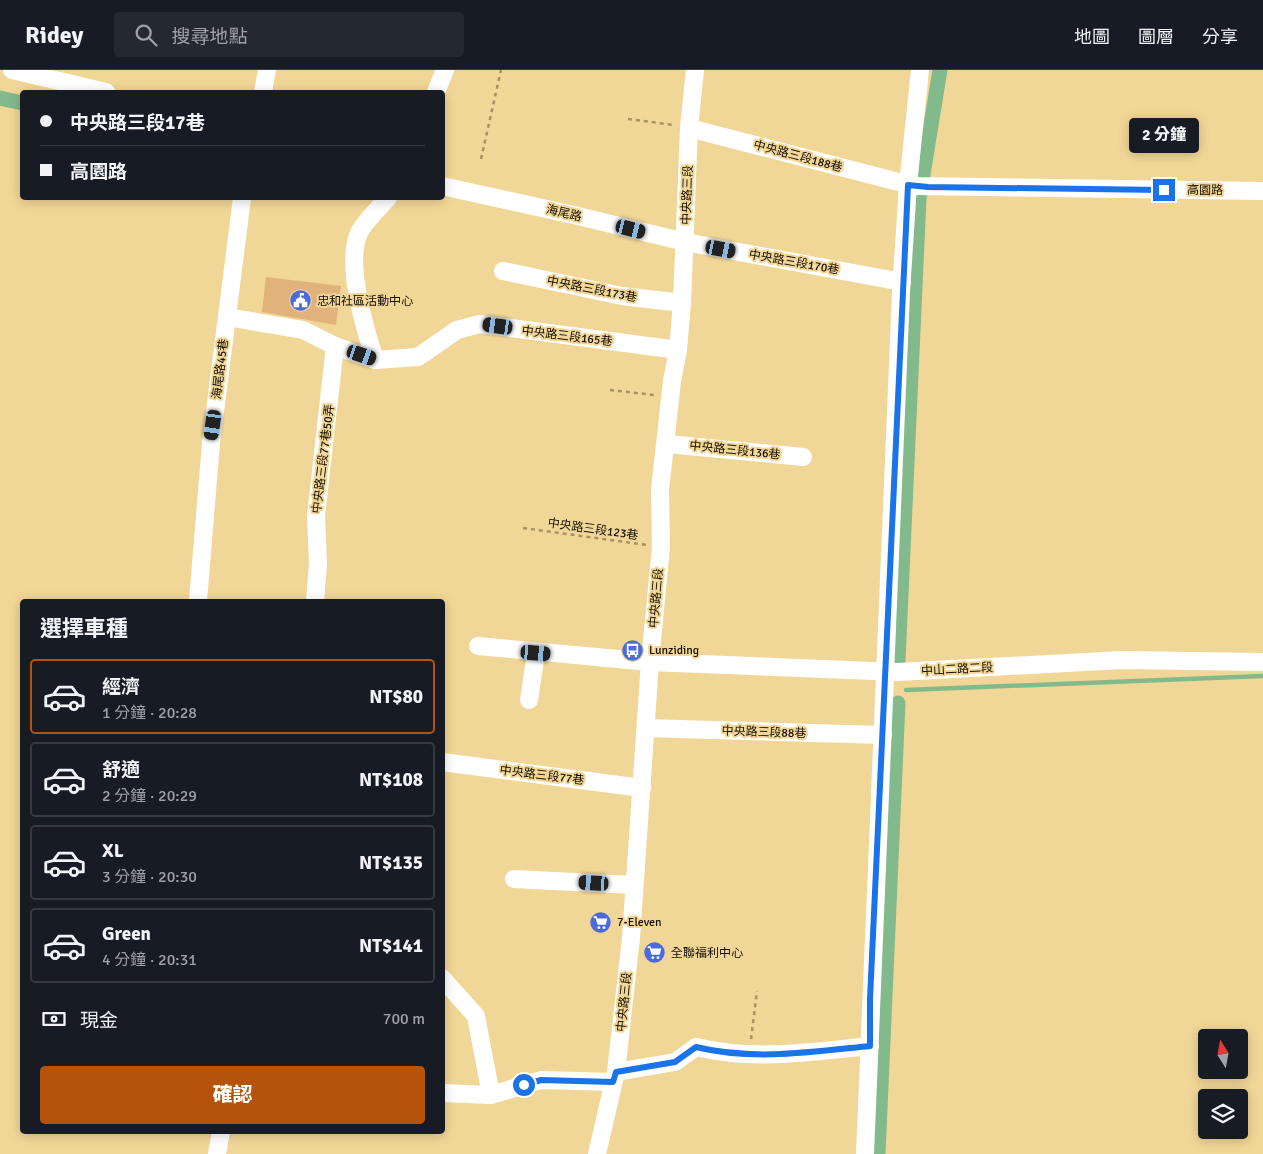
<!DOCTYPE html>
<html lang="zh-TW">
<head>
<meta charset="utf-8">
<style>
  body { margin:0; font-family:Signika,"Noto Sans TC",sans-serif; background:#242831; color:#f1f3f6; height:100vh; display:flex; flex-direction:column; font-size:19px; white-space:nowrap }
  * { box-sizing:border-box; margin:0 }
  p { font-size:16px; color:#9ea1a6 }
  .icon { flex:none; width:28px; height:28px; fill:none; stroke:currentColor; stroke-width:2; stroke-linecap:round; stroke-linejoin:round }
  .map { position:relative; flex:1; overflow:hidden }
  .panel { position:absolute; left:20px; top:529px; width:425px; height:535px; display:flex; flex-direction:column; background:#171b24; border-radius:5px; box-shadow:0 2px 12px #0003 }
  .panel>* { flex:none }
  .top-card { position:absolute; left:20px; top:20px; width:425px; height:110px; border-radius:5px; box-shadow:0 2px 12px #0003; display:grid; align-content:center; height:110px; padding:0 20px; background:#171b24 }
  .needle { width:32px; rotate:349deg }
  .tools { position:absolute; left:1198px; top:959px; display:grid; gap:10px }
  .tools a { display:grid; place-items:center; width:50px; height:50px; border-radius:5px; background:#171b24; box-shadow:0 2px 12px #0003; font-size:25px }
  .end { position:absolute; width:22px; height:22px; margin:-11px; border:6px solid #1a73e8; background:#fff; box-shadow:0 0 0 2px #fff }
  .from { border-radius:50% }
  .bubble { position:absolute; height:35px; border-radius:5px; background:#171b24; box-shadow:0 2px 12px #0003; font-size:16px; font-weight:800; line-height:35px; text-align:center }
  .car { position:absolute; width:15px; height:30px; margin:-15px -8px; border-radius:6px; box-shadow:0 0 4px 1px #0007; background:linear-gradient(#222 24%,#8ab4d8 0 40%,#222 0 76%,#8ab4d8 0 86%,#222 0) }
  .top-card b { display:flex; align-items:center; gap:18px; height:48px; font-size:19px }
  .top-card b+b { border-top:1px solid #363941 }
  .top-card i { width:12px; height:12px; background:#f1f3f6 }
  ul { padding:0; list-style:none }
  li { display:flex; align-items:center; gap:15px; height:75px; margin:0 10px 8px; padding:0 10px; border:2px solid #363941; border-radius:5px }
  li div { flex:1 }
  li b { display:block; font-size:19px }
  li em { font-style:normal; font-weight:800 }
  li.current { border-color:#b45309 }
  li>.icon { width:45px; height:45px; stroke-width:1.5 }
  h2 { padding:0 20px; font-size:22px; line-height:60px }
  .pay { display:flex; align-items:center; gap:12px; height:55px; padding:0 20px; font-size:19px }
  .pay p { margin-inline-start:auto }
  .cta { display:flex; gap:10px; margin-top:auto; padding:10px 20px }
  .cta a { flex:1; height:58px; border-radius:5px; background:#b45309; color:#fff; font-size:20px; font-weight:800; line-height:58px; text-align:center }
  header { display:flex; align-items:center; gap:30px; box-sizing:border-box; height:70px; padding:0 25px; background:#171b24; border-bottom:1px solid #363941 }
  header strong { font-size:24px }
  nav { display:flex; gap:28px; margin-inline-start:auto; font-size:18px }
  .search { width:350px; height:45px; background:#242831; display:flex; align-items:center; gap:12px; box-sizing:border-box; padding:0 18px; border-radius:5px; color:#9ea1a6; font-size:19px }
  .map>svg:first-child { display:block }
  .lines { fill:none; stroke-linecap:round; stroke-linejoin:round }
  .stream { stroke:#83ba8b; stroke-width:4.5 }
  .canal { stroke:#83ba8b; stroke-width:15 }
  .building { fill:#e2b27d }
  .path { stroke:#a79364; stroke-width:2.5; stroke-dasharray:4 4; stroke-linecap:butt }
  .minor { stroke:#fff; stroke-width:18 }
  .route { stroke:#1a73e8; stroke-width:6 }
  .labels { text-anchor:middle; stroke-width:4; stroke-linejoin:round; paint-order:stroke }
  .street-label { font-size:12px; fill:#160d00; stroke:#f1d797 }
  .poi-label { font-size:12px; fill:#160d00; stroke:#f1d797; text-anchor:start }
</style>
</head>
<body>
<header>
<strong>Ridey</strong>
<div class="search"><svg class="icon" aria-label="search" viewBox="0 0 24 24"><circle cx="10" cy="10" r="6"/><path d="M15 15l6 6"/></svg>搜尋地點</div>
<nav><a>地圖</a><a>圖層</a><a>分享</a></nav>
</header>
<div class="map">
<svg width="1263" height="1084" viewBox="0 0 1263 1084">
  <rect width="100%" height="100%" fill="#f1d797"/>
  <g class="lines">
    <polyline class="stream" points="906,620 1263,606"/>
    <g class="canal">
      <polyline points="0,28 22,33"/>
      <polyline points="898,591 919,129 940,0"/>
      <polyline points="878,1084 898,633"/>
    </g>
  </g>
  <polygon class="building" points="266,207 341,216 336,255 262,242"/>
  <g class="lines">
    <g class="path">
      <polyline points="628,49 674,55"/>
      <polyline points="481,89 501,0"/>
      <polyline points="610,320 654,325"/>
      <polyline points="523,458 647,475"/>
      <polyline points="751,969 757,921"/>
    </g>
    <g class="minor">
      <polyline points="12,0 106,22"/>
      <polyline points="263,22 267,0"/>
      <polyline points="436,22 445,0"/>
      <polyline points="689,58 914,116 1263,121"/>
      <polyline points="442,116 578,146 685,172 902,212"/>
      <polyline points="503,201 622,226 682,233"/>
      <polyline points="227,247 303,260 335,276 375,290 418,287 457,260 480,254 678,280"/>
      <path d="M375 290C365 259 344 191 360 161 367 149 379 138 388 128"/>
      <polyline points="667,374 803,387"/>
      <polyline points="198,531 211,373 242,128"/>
      <polyline points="315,531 318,494 316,446 335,276"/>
      <polyline points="478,576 650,592 898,602 1122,590 1263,592"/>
      <polyline points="529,630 536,583"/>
      <polyline points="646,658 883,665"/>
      <polyline points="442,692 642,718"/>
      <polyline points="514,809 634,815"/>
      <polyline points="442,908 476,946 491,1025"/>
      <path d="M616 1002 675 992 696 977C753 991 812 982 870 976"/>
      <polyline points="442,1023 491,1025 541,1010 613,1012"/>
      <polyline points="217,1084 221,1061"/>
      <polyline points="597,1084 616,1002 631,868 650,592 661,477 660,420 672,311 678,280 682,233 689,58 695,0"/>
      <polyline points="865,1084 901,222 908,115 920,0"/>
    </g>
  </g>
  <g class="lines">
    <path class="route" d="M524 1015 541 1010 613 1012 616 1002 675 992 696 977C753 991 812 982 870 976V929L908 115 928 117 1164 120"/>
  </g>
  <defs>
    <symbol id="civic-disc" viewBox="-11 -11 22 22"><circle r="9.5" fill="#4b6ade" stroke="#f1d797"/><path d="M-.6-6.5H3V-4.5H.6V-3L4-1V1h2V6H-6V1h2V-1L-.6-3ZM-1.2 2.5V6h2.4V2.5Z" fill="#fff"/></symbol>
    <symbol id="bus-disc" viewBox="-11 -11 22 22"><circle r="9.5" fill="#4b6ade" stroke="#f1d797"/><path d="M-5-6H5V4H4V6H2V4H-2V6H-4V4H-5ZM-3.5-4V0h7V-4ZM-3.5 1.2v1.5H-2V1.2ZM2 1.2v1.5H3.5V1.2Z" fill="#fff"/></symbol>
    <symbol id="supermarket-disc" viewBox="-11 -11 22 22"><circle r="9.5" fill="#4b6ade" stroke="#f1d797"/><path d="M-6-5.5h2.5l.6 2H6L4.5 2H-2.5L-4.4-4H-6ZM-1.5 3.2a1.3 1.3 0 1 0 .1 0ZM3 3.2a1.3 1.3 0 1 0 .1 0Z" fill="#fff"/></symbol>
  </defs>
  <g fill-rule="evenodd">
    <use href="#civic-disc" x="288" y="218" width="25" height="25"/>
    <use href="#bus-disc" x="620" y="568" width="25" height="25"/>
    <use href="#supermarket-disc" x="588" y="840" width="25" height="25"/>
    <use href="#supermarket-disc" x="642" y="870" width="25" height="25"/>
  </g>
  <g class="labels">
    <g class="street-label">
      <text transform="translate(798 86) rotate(15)" y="4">中央路三段188巷</text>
      <text transform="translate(1205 120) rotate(1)" y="4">高園路</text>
      <text transform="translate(687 125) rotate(-88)" y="4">中央路三段</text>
      <text transform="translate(564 143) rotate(13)" y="4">海尾路</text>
      <text transform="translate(794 192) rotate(10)" y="4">中央路三段170巷</text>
      <text transform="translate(592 219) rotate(11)" y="4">中央路三段173巷</text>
      <text transform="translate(567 266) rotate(7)" y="4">中央路三段165巷</text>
      <text transform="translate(220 299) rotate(-83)" y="4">海尾路45巷</text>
      <text transform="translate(735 380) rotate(6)" y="4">中央路三段136巷</text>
      <text transform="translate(323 389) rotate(-83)" y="4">中央路三段77巷50弄</text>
      <text transform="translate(593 459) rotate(8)" y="4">中央路三段123巷</text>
      <text transform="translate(656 528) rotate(-85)" y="4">中央路三段</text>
      <text transform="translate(957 599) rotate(-3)" y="4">中山二路二段</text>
      <text transform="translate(764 662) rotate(2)" y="4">中央路三段88巷</text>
      <text transform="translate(542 705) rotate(7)" y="4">中央路三段77巷</text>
      <text transform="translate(624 932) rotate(-84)" y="4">中央路三段</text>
    </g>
    <g class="poi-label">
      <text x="317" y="235">忠和社區活動中心</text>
      <text x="649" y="584">Lunziding</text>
      <text x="617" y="856">7-Eleven</text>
      <text x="671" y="887">全聯福利中心</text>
    </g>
  </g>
</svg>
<div class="tools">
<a><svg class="needle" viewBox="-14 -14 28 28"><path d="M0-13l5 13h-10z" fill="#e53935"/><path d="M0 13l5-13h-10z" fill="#9ea1a6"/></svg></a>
<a><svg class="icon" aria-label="layers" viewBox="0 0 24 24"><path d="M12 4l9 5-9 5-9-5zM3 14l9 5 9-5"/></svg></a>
</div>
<i class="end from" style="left:524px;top:1015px"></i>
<i class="end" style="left:1164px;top:120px"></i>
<div class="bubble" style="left:1129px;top:48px;width:70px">2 分鐘</div>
<i class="car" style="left:631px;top:159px;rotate:104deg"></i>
<i class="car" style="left:721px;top:179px;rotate:101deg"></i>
<i class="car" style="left:498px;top:256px;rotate:278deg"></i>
<i class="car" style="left:362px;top:285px;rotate:109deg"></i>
<i class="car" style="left:213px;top:355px;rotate:188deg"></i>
<i class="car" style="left:536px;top:583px;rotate:95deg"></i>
<i class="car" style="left:594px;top:813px;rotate:273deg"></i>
<div class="top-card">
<b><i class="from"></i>中央路三段17巷</b>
<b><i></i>高園路</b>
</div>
<section class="panel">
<h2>選擇車種</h2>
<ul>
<li class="current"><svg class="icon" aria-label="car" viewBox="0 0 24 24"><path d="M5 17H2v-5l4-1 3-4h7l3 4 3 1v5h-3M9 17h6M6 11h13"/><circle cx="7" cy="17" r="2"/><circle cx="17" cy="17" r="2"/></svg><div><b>經濟</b><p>1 分鐘 · 20:28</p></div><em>NT$80</em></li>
<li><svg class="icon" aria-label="car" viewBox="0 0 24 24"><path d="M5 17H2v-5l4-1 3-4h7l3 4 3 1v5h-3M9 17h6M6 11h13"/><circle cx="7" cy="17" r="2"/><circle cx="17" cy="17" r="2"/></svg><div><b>舒適</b><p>2 分鐘 · 20:29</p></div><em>NT$108</em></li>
<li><svg class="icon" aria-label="car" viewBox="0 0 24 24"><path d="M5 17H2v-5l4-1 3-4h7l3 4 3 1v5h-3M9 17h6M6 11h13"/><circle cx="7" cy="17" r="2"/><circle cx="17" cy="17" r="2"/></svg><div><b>XL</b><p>3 分鐘 · 20:30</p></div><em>NT$135</em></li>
<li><svg class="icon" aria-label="car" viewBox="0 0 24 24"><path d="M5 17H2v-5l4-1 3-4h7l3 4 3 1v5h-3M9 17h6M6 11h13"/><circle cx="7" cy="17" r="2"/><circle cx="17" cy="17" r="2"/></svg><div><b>Green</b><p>4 分鐘 · 20:31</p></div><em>NT$141</em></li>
</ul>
<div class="pay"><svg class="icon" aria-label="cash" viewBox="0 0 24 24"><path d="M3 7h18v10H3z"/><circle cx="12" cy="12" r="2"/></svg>現金<p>700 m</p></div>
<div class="cta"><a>確認</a></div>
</section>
</div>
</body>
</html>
